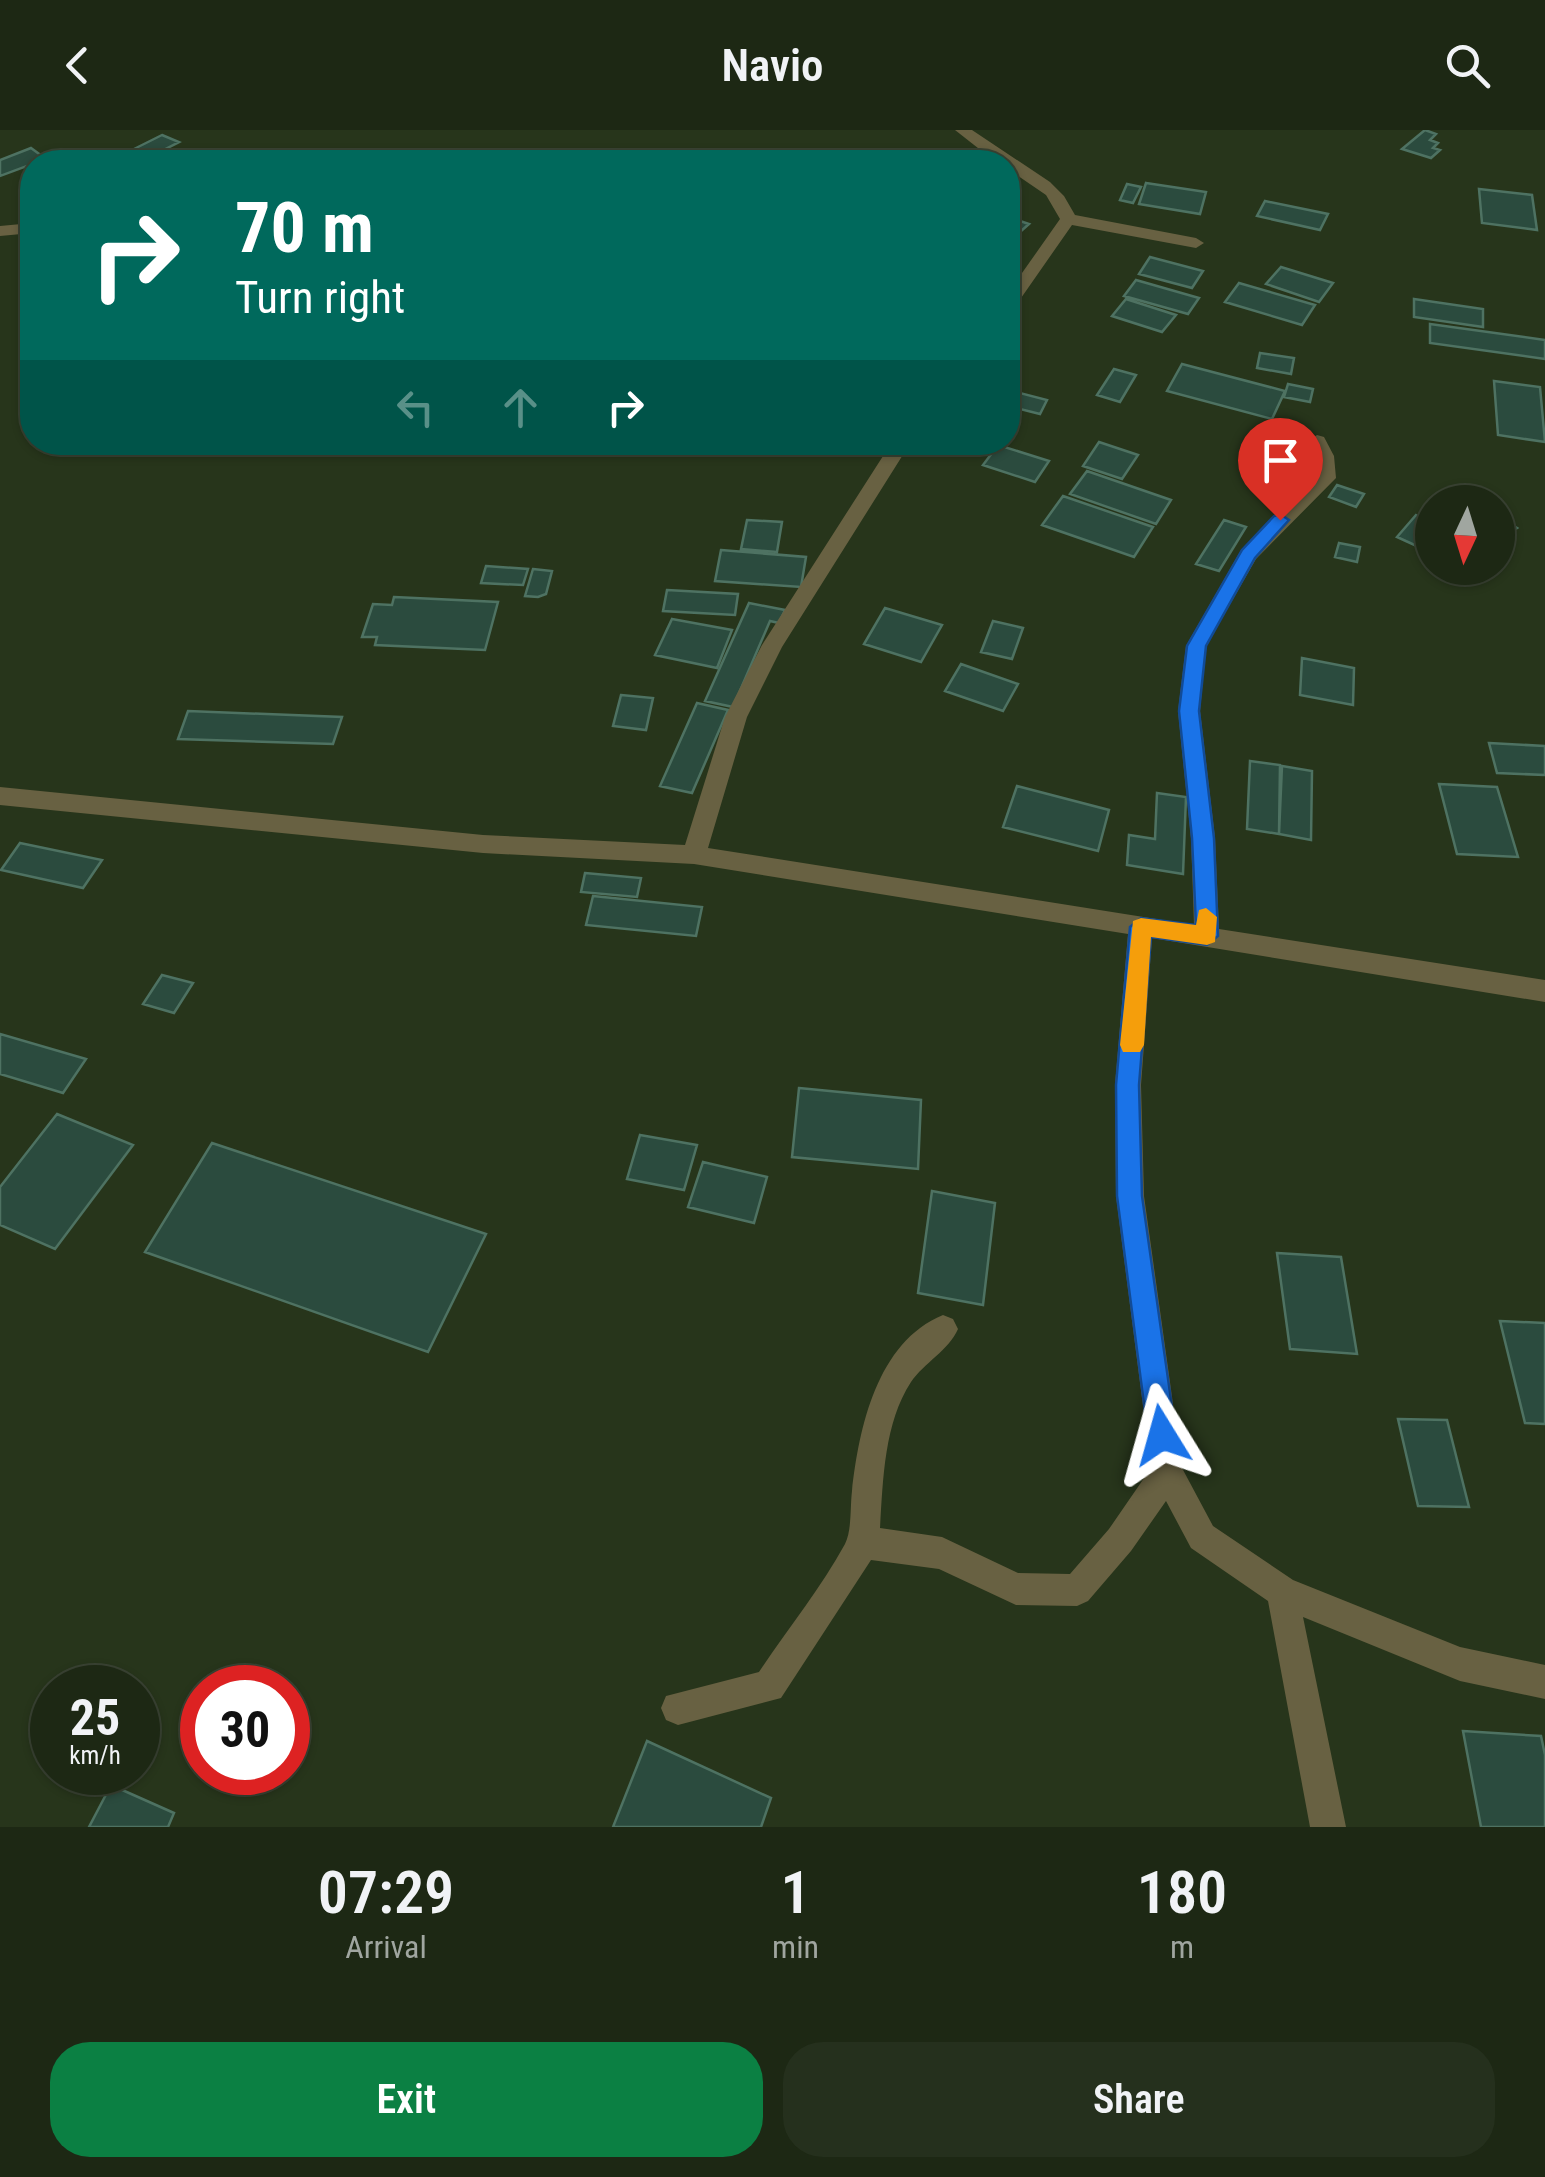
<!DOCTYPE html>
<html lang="en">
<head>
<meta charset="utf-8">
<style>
	:root { --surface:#1d2814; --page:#25301d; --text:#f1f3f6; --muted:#a0a6a0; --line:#3b4434; --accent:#0b8043 }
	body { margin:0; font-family:"Roboto Condensed",sans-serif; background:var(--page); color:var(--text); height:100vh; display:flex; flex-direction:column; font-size:38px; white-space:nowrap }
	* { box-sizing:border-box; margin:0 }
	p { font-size:32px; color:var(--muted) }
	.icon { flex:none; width:55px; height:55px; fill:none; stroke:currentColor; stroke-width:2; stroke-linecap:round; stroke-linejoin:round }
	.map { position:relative; height:1697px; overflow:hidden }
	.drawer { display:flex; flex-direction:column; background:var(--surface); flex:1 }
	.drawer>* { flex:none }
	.top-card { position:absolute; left:20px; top:20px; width:1000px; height:305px; border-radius:40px; box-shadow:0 2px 8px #0004,0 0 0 2px var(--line); background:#00695c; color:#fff; overflow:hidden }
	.needle { width:65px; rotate:184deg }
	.fabs { position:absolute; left:1415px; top:355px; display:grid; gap:20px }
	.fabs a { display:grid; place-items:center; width:100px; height:100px; border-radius:50%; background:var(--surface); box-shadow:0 2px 8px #0004,0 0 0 2px var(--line); font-size:50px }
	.speed { position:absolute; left:30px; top:1535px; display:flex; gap:20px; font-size:50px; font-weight:700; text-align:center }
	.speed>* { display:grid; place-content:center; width:130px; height:130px; border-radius:50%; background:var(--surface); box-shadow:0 2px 8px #0004,0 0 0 2px var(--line); line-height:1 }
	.speed small { font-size:25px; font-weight:400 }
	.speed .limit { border:15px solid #d22; background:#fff; color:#111 }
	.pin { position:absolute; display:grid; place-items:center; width:85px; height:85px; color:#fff; margin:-102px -42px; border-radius:50% 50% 50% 0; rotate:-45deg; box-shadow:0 0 10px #0007 }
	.pin .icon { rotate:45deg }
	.me { position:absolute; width:110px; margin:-55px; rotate:352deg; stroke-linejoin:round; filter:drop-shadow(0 0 8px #0008) }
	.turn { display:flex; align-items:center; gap:35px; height:210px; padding:0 50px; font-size:45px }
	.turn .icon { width:130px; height:130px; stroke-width:2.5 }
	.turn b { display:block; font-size:70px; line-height:85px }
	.lanes { display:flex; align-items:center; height:95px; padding:0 50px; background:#0003; justify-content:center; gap:50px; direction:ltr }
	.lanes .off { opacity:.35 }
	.eta { display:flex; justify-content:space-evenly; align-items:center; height:170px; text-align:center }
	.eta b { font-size:60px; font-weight:600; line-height:70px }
	.button { display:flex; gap:20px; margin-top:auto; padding:20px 50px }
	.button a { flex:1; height:115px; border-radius:40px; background:var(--accent); color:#fff; font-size:40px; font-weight:600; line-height:115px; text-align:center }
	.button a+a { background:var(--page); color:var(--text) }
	header { display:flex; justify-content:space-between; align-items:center; height:130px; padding:0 50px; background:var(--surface); font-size:45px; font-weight:600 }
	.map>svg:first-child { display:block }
	.building { fill:#2b4b3e; stroke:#4e7262; stroke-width:2.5 }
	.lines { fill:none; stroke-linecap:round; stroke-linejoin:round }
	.minor { fill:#686142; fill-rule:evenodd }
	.route { fill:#1a73e8; stroke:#114b97; stroke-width:2.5 }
	.slow { fill:#f59e0b }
</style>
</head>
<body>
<header><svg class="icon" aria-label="back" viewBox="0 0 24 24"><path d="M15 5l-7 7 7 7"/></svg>Navio<svg class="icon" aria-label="search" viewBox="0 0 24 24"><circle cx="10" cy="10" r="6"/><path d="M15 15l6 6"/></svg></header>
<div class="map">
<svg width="1545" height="1697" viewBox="0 0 1545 1697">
	<rect width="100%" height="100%" fill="#27351b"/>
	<path class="building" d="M1425,0L1436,4L1430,10L1438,13L1433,18L1440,20L1431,28L1402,19Z
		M162,5L179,12L140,32H108Z
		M31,18L46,29L0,46V30Z
		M1146,53L1206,62L1200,84L1139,74Z
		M1127,54L1141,57L1133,73L1120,70Z
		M1479,59L1532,65L1537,100L1482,93Z
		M1265,71L1328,84L1320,100L1257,86Z
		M1008,87L1029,94L1012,109L1008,108Z
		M1150,127L1203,141L1192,158L1139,144Z
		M1281,137L1333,153L1319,172L1266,154Z
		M1136,150L1199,168L1188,184L1124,166Z
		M1239,153L1315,175L1302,195L1225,172Z
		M1126,169L1176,185L1162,202L1112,186Z
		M1414,169L1483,179V197L1414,187Z
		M1430,194L1545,210V229L1430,213Z
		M1260,223L1294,228L1291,244L1257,238Z
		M1182,234L1285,261L1272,289L1167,261Z
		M1114,239L1136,245L1120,272L1097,265Z
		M1494,251L1540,257L1545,312L1498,305Z
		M1288,254L1313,259L1310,272L1284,267Z
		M1008,260L1047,270L1040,284L1008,276Z
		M761,312H810L803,323Z
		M1099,312L1138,325L1122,349L1083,336Z
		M998,315L1049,331L1035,352L983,335Z
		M1087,341L1171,370L1156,394L1070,364Z
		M1337,355L1364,364L1356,377L1329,367Z
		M1063,366L1153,397L1134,427L1042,395Z
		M1416,385L1432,393V423L1397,407Z
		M1498,386L1517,398L1498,410Z
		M747,390L782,392L777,422L741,419Z
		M1224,390L1246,397L1219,441L1196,434Z
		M1339,413L1360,417L1357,432L1335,427Z
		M721,420L806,427L801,457L715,451Z
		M486,436L528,439L523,455L481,453Z
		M533,439L552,441L546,464L538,467L525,466Z
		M667,460L738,464L735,485L663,481Z
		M394,467L498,472L485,520L375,515L377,507H362L373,474L392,475Z
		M749,473L785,480L779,493L770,491L733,577L705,571Z
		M885,478L942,495L921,532L864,514Z
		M672,489L732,500L717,538L655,525Z
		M993,491L1023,498L1012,529L981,522Z
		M1302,528L1354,538L1353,575L1300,565Z
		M961,534L1018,554L1003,581L945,561Z
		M621,565L653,568L646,600L613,596Z
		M697,573L728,580L692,663L660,656Z
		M188,581L342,587L333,614L178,609Z
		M1489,613L1545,616V645L1497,643Z
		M1250,631L1280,635L1279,704L1247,699Z
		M1282,636L1312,641L1311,710L1279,704Z
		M1439,654L1497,657L1518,727L1457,724Z
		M1017,656L1109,680L1098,721L1003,697Z
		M1157,663L1186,667L1183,744L1127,735L1129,705L1155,709Z
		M20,713L102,730L83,758L1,740Z
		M585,743L641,748L637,767L581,762Z
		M593,766L702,777L696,806L586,795Z
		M162,845L193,853L174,883L143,874Z
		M0,904L86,929L63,963L0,944Z
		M799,958L921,970L918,1039L792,1027Z
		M57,984L133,1015L55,1119L0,1095V1057Z
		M640,1005L697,1015L684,1060L627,1049Z
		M212,1013L486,1104L428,1222L145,1122Z
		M703,1032L767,1047L754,1093L688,1077Z
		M932,1061L995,1073L983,1175L918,1163Z
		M1277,1123L1341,1127L1357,1224L1290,1219Z
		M1500,1191L1545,1193V1294L1525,1293Z
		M1398,1289L1447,1290L1469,1377L1418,1376Z
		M1463,1601L1541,1606L1545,1625V1697H1481Z
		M647,1611L771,1668L761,1697H613Z
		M111,1655L174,1683L168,1697H89Z"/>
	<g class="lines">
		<path class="minor" d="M955,0H972L1050,52L1064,66L1075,85L1196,108L1204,113L1196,118L1072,95L1014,178L1008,179V163L1060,89L1046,65L1008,39V32H937L944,27L983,22Z
			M32,93V103L0,106V96Z
			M1317,305L1324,307L1334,326L1336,348L1256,429L1206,516L1200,581L1215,708L1219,799L1545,850V872L1152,808L1141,955L1144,1066L1182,1338L1213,1396L1293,1450L1460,1517L1545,1535V1569L1460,1551L1303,1487L1346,1697H1310L1268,1471L1191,1418L1166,1371L1131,1421L1088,1471L1077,1476L1016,1475L939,1439L871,1430L781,1568L678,1595L666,1590L661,1578L666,1566L759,1542C787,1500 821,1458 845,1414C852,1400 850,1377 852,1361C859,1298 877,1212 943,1185L953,1189L958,1199C949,1220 924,1233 911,1252C884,1293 883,1351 880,1398L942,1407L1018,1443L1070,1444L1109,1399L1151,1338L1116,1066L1115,955L1128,804L694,734L483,723L0,675V657L483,705L685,715L725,587L762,515L892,312H911L782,517L747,587L708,718L1194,795L1191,708L1178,581L1186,516L1241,420L1317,347L1316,326L1308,311Z"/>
	</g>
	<path class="route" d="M1280,384L1289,390L1255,428L1206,516L1199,581L1214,708L1218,806L1207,815L1151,807L1139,955L1142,1066L1176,1305L1172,1315L1162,1319L1152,1315L1148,1305L1117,1066L1116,955L1130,797L1141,788L1196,795L1192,708L1179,581L1187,516L1242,420L1274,386Z"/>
	<path class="slow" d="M1206,778L1217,787L1215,812L1207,815L1151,807L1144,915L1140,922H1123L1120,915L1133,791L1141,788L1196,795L1199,780Z"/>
</svg>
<div class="fabs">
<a><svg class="needle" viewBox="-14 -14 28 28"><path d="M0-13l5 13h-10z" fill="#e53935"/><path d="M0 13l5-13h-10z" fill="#a0a6a0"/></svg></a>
</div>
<div class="speed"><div>25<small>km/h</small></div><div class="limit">30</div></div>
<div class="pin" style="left:1280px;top:390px;background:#d93025"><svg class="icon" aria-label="arrive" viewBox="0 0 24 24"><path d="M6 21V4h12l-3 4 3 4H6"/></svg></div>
<svg class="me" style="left:1162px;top:1305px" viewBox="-20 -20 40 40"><path d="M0-17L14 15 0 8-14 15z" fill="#1a73e8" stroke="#fff" stroke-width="4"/></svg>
<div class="top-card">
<div class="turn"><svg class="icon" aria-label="right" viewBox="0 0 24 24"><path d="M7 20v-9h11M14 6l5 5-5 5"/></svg><div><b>70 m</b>Turn right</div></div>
<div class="lanes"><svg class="icon off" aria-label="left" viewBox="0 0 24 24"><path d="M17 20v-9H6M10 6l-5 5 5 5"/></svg><svg class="icon off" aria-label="ahead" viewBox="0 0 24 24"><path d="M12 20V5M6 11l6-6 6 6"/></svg><svg class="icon" aria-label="right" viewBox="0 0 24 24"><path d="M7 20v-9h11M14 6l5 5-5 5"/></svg></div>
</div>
</div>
<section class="drawer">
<div class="eta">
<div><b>07:29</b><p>Arrival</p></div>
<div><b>1</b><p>min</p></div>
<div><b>180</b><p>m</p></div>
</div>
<div class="button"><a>Exit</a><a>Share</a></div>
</section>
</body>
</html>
